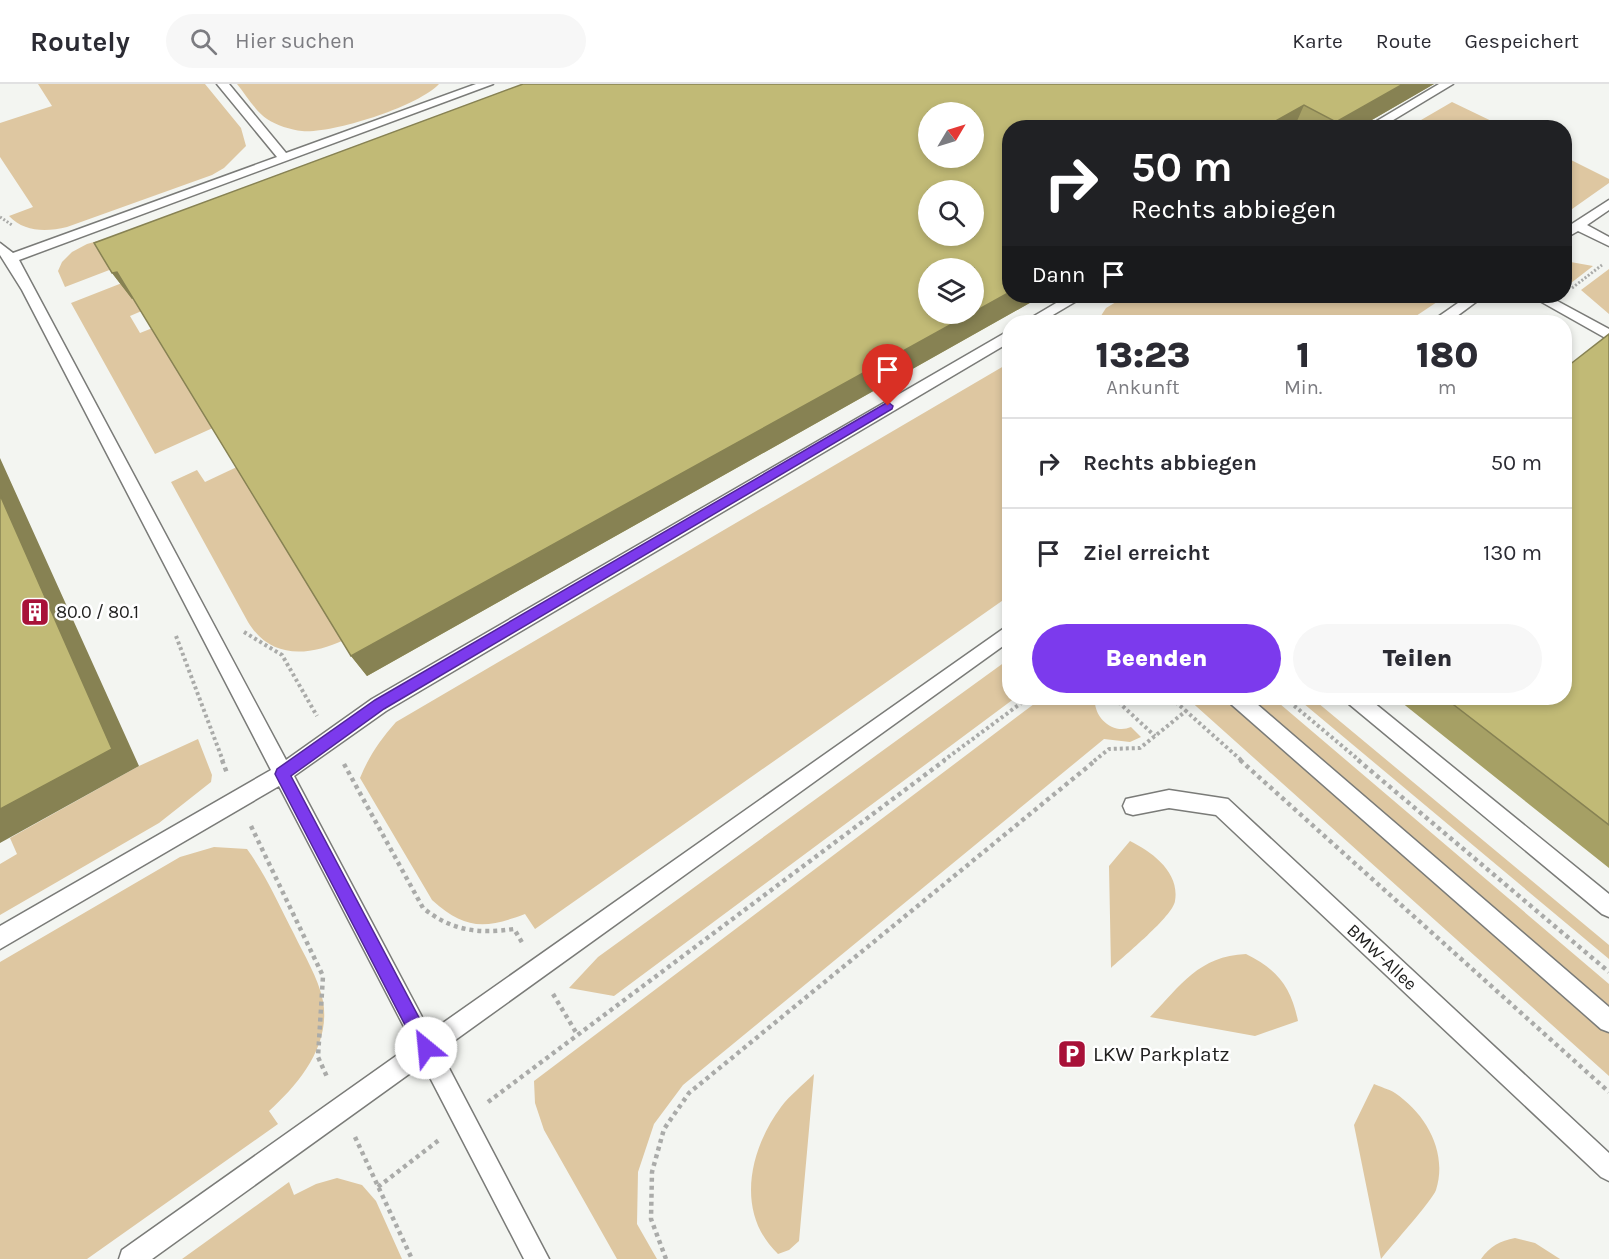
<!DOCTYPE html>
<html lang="de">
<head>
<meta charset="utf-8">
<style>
	:root { --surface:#fff; --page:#f7f7f7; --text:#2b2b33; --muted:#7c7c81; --line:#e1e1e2; --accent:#7c3aed }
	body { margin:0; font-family:Karla,sans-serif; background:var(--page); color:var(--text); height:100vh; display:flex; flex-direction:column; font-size:22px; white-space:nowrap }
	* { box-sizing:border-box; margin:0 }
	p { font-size:20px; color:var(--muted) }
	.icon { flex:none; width:33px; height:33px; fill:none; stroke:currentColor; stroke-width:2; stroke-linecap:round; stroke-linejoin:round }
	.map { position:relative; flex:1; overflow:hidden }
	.side { position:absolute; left:1002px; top:231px; width:570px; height:390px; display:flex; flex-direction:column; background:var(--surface); border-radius:24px; box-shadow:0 3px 9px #0003 }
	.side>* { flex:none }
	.banner { position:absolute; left:1002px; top:36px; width:570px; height:183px; border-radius:24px; box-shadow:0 3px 9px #0003; background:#202124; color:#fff; overflow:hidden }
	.needle { width:39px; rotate:52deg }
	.controls { position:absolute; left:918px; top:18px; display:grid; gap:12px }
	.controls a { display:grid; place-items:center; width:66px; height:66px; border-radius:50%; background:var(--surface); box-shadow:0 3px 9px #0003; font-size:30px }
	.pin { position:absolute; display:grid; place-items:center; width:51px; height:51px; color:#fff; margin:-62px -26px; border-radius:50% 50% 50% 0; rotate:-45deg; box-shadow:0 0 6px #0007 }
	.pin .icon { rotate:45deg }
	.me { position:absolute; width:66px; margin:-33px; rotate:332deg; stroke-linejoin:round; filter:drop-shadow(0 0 4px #0008) }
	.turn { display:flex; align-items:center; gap:21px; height:126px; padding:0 30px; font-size:27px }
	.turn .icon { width:78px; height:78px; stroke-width:2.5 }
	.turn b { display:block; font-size:42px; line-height:51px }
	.then { display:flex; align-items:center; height:57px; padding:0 30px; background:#0003; gap:12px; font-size:22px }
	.eta { display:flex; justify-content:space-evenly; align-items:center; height:102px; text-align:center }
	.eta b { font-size:36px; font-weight:800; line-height:42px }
	.button { display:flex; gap:12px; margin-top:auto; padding:12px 30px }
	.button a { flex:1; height:69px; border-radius:36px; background:var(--accent); color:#fff; font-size:24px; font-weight:800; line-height:69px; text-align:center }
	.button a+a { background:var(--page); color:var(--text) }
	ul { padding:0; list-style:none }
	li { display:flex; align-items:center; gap:18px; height:90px; padding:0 30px; border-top:2px solid var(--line) }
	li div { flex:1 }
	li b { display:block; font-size:22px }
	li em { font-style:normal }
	header { display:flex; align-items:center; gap:36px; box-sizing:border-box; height:84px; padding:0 30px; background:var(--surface); border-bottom:2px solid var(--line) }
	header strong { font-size:28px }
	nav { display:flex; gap:33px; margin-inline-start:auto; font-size:21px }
	.search { width:420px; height:54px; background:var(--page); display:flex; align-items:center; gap:15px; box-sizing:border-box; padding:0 21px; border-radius:33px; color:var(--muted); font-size:22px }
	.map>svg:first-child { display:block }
	.green { fill:#dec7a1 }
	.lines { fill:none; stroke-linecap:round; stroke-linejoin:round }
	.lane-casing { stroke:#7a7b78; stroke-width:3 }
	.path-far2 { stroke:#aaaba9; stroke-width:3; stroke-dasharray:2 2; stroke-linecap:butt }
	.path-far1 { stroke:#aaaba9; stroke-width:4; stroke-dasharray:3 3; stroke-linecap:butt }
	.path { stroke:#aaaba9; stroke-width:4.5; stroke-dasharray:4 4; stroke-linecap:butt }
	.lane { fill:#fff; fill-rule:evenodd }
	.wall { fill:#a6a065; fill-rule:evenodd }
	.shaded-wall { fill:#878253 }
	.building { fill:#c1ba76; stroke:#878253; stroke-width:1.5; fill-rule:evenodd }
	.route { fill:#7c3aed; stroke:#51269a; stroke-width:1.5 }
	.labels { text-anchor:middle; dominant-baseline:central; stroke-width:5; stroke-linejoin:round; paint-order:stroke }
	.poi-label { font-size:18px; fill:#212120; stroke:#fff; text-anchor:start }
	.street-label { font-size:18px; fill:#212120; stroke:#fff }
	.near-poi-label { font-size:21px; fill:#212120; stroke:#fff; text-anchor:start }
</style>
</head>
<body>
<header>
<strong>Routely</strong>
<div class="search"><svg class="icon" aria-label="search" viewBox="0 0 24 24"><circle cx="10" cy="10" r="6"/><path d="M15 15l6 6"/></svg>Hier suchen</div>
<nav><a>Karte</a><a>Route</a><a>Gespeichert</a></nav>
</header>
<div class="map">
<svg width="1609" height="1175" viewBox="0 0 1609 1175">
	<rect width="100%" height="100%" fill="#f3f5f1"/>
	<path class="green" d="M38,0H205L241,44L246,62L224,84L212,91L67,143C46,148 24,148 9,132L33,123L0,73V39L52,22Z
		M237,0H439C419,22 332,50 302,47C291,46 276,41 267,35C256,28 246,11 237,0Z
		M1452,18L1504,43H1409Z
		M1565,73L1609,95V99L1565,130Z
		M253,131L65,203L58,187L62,178L72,168L87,160L179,134Z
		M1565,177L1593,182L1571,199L1565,193Z
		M1609,185V230L1581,206Z
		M122,199L136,213L144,226L130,232L140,249L155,243L215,343L155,370L71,219Z
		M1126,212H1446L1407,238H1097L1106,224Z
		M1009,279V512L535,845L525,830C485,845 465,846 432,816L360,694C369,672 380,656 396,638Z
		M239,382L344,556C309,572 271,576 248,538L171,398L197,386L205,398Z
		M1009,575L1010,614H1015L614,912L569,904L598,873Z
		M1042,614H1095C1093,633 1113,651 1131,643L1141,653L1130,658L1104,655L683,1001L654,1040L638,1088L637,1140L657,1175H617L544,1046L535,1019L534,997Z
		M1187,614H1273L1609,900V992Z
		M1297,614H1312L1609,861V875Z
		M198,655L212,691L211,698L159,739L0,831V780L17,770L10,754L139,682Z
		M1130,757C1152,768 1180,788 1175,817C1173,832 1124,872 1111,884L1109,782Z
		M214,763L247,765C266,791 279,821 294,850C304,871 318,893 323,917C331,961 299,1000 269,1027L278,1040L87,1175H0V878L180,773Z
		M1246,870C1278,886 1291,903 1298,937L1255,952L1150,933C1181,901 1199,872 1246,870Z
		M814,990L799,1157L789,1166L778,1170C735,1129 749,1066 781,1023C790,1011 803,1001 814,990Z
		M1374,1000C1380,1003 1389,1005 1395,1009C1426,1030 1448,1068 1436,1106C1432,1117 1391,1162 1381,1175L1354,1041Z
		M337,1094L362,1101L376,1117L402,1175H182L289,1098L294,1111L316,1100Z
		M1515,1154L1535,1159L1560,1175H1481C1490,1162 1500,1157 1515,1154Z"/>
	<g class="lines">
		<g class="lane-casing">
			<path id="lane" d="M217,0H229L286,69L476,0H493L19,176L286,676L372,615L1010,246V258L386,627L294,692L430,948L1010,540V557L440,967L549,1175H524L423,980L152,1175H119L122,1166L413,960L279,702L0,865V842L271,686L22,206L0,171V159L13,169L277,73Z
				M1439,0H1453L1380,44H1365Z
				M1609,116V126L1587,141L1609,153V162L1578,147L1564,155V145Z
				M1068,212H1085L1041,238H1024Z
				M1468,212H1484L1449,238H1433L1435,235Z
				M1531,212H1548L1609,245V256Z
				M1228,614H1250L1609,923V948L1601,945L1231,620Z
				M1346,614H1368L1609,810V833L1602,830L1349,620Z
				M1169,706L1228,715L1609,1069V1097L1601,1093L1216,731L1169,724L1133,731L1126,729L1123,722L1126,715Z"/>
		</g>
		<path class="path-far2" d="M0,133L12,141
			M1572,204L1602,181"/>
		<path class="path-far1" d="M244,548L282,571L317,632
			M176,552L223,677
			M1114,614L1155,652
			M1171,614L1186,627
			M1285,614L1360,677
			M943,677L1028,614
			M1094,677L1109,665L1140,664L1186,627L1242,677"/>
		<path class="path" d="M222,676L227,689
			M1240,676L1609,1008
			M1358,676L1609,888
			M344,680L423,824C452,847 478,850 514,845L523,860
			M251,742L323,892L318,973L328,995
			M553,910L577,950
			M488,1018L945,676
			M355,1053L412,1175
			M378,1103L439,1056
			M666,1175L651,1135L652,1088L664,1045L689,1009L1096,676"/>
		<use href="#lane" class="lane"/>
	</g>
	<path class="wall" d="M523,0H1434L1358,44H1010V212H1042L367,592L351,572L133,214L132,215L112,189L94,159ZM928,28H974V74H928ZM928,106H974V152H928ZM928,184H974V230H928Z
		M1609,250V784L1396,614H1564Z"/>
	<path class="shaded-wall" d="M1403,0H1434L1358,44H1333L1336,38Z
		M1304,21L1294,44H1263Z
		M117,188L136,213L132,215L112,189Z
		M1010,208V212H1042L367,592L351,572L970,230H974V228Z
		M0,374L139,682L0,759Z"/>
	<path class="building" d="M523,0H1403L1336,38L1304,21L1263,44H1010V208L974,228V184H928V230H970L351,572L117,188L112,189L94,159ZM928,28H974V74H928ZM928,106H974V152H928Z
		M1609,250V741L1445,614H1564V285Z
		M0,411L112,665L0,725Z"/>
	<path class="route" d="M888,318L893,322L892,325L384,625L291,692L432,958L434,964L432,970L426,973L420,970L277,694L275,690L277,685L375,616Z"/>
	<defs>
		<g id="building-square" transform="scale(1.5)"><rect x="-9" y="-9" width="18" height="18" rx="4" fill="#a81138" stroke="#fff"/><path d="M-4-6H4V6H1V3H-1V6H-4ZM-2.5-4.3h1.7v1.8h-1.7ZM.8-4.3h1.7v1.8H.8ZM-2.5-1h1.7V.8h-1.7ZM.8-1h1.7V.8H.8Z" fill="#fff"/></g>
		<g id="parking-square" transform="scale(1.5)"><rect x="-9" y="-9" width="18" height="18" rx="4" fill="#a81138" stroke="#fff"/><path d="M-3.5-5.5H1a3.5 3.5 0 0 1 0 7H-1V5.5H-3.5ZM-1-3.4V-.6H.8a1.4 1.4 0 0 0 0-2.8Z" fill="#fff"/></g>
	</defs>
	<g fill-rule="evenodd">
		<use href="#building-square" x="35" y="528"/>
		<use href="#parking-square" x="1072" y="970"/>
	</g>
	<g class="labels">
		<g class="poi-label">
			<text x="56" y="528">80.0 / 80.1</text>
		</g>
		<g class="street-label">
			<text transform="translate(1382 873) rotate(43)">BMW-Allee</text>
		</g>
		<g class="near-poi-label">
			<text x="1093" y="970">LKW Parkplatz</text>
		</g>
	</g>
</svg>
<div class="controls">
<a><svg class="needle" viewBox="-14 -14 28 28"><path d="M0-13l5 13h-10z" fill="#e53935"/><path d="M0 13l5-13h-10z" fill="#7c7c81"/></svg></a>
<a><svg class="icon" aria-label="search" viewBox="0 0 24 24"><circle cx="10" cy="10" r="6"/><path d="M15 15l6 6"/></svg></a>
<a><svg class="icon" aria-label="layers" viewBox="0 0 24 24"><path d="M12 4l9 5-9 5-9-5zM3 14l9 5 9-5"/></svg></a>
</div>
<div class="pin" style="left:888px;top:322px;background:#d93025"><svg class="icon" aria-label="arrive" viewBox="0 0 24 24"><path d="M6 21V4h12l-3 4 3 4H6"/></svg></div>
<svg class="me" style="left:426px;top:964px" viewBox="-20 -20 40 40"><circle r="19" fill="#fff"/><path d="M0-13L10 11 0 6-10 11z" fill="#7c3aed"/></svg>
<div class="banner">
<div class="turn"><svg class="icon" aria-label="right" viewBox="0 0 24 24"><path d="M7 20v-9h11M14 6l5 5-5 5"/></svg><div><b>50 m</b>Rechts abbiegen</div></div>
<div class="then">Dann<svg class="icon" aria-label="arrive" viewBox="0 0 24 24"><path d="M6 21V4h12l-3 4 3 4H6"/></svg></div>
</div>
<section class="side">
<div class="eta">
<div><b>13:23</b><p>Ankunft</p></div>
<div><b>1</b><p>Min.</p></div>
<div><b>180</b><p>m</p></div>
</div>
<ul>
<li><svg class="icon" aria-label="right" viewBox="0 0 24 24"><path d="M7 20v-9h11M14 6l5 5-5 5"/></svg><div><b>Rechts abbiegen</b></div><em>50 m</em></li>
<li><svg class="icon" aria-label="arrive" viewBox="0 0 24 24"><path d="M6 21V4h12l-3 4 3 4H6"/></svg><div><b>Ziel erreicht</b></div><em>130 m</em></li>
</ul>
<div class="button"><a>Beenden</a><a>Teilen</a></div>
</section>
</div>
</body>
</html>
